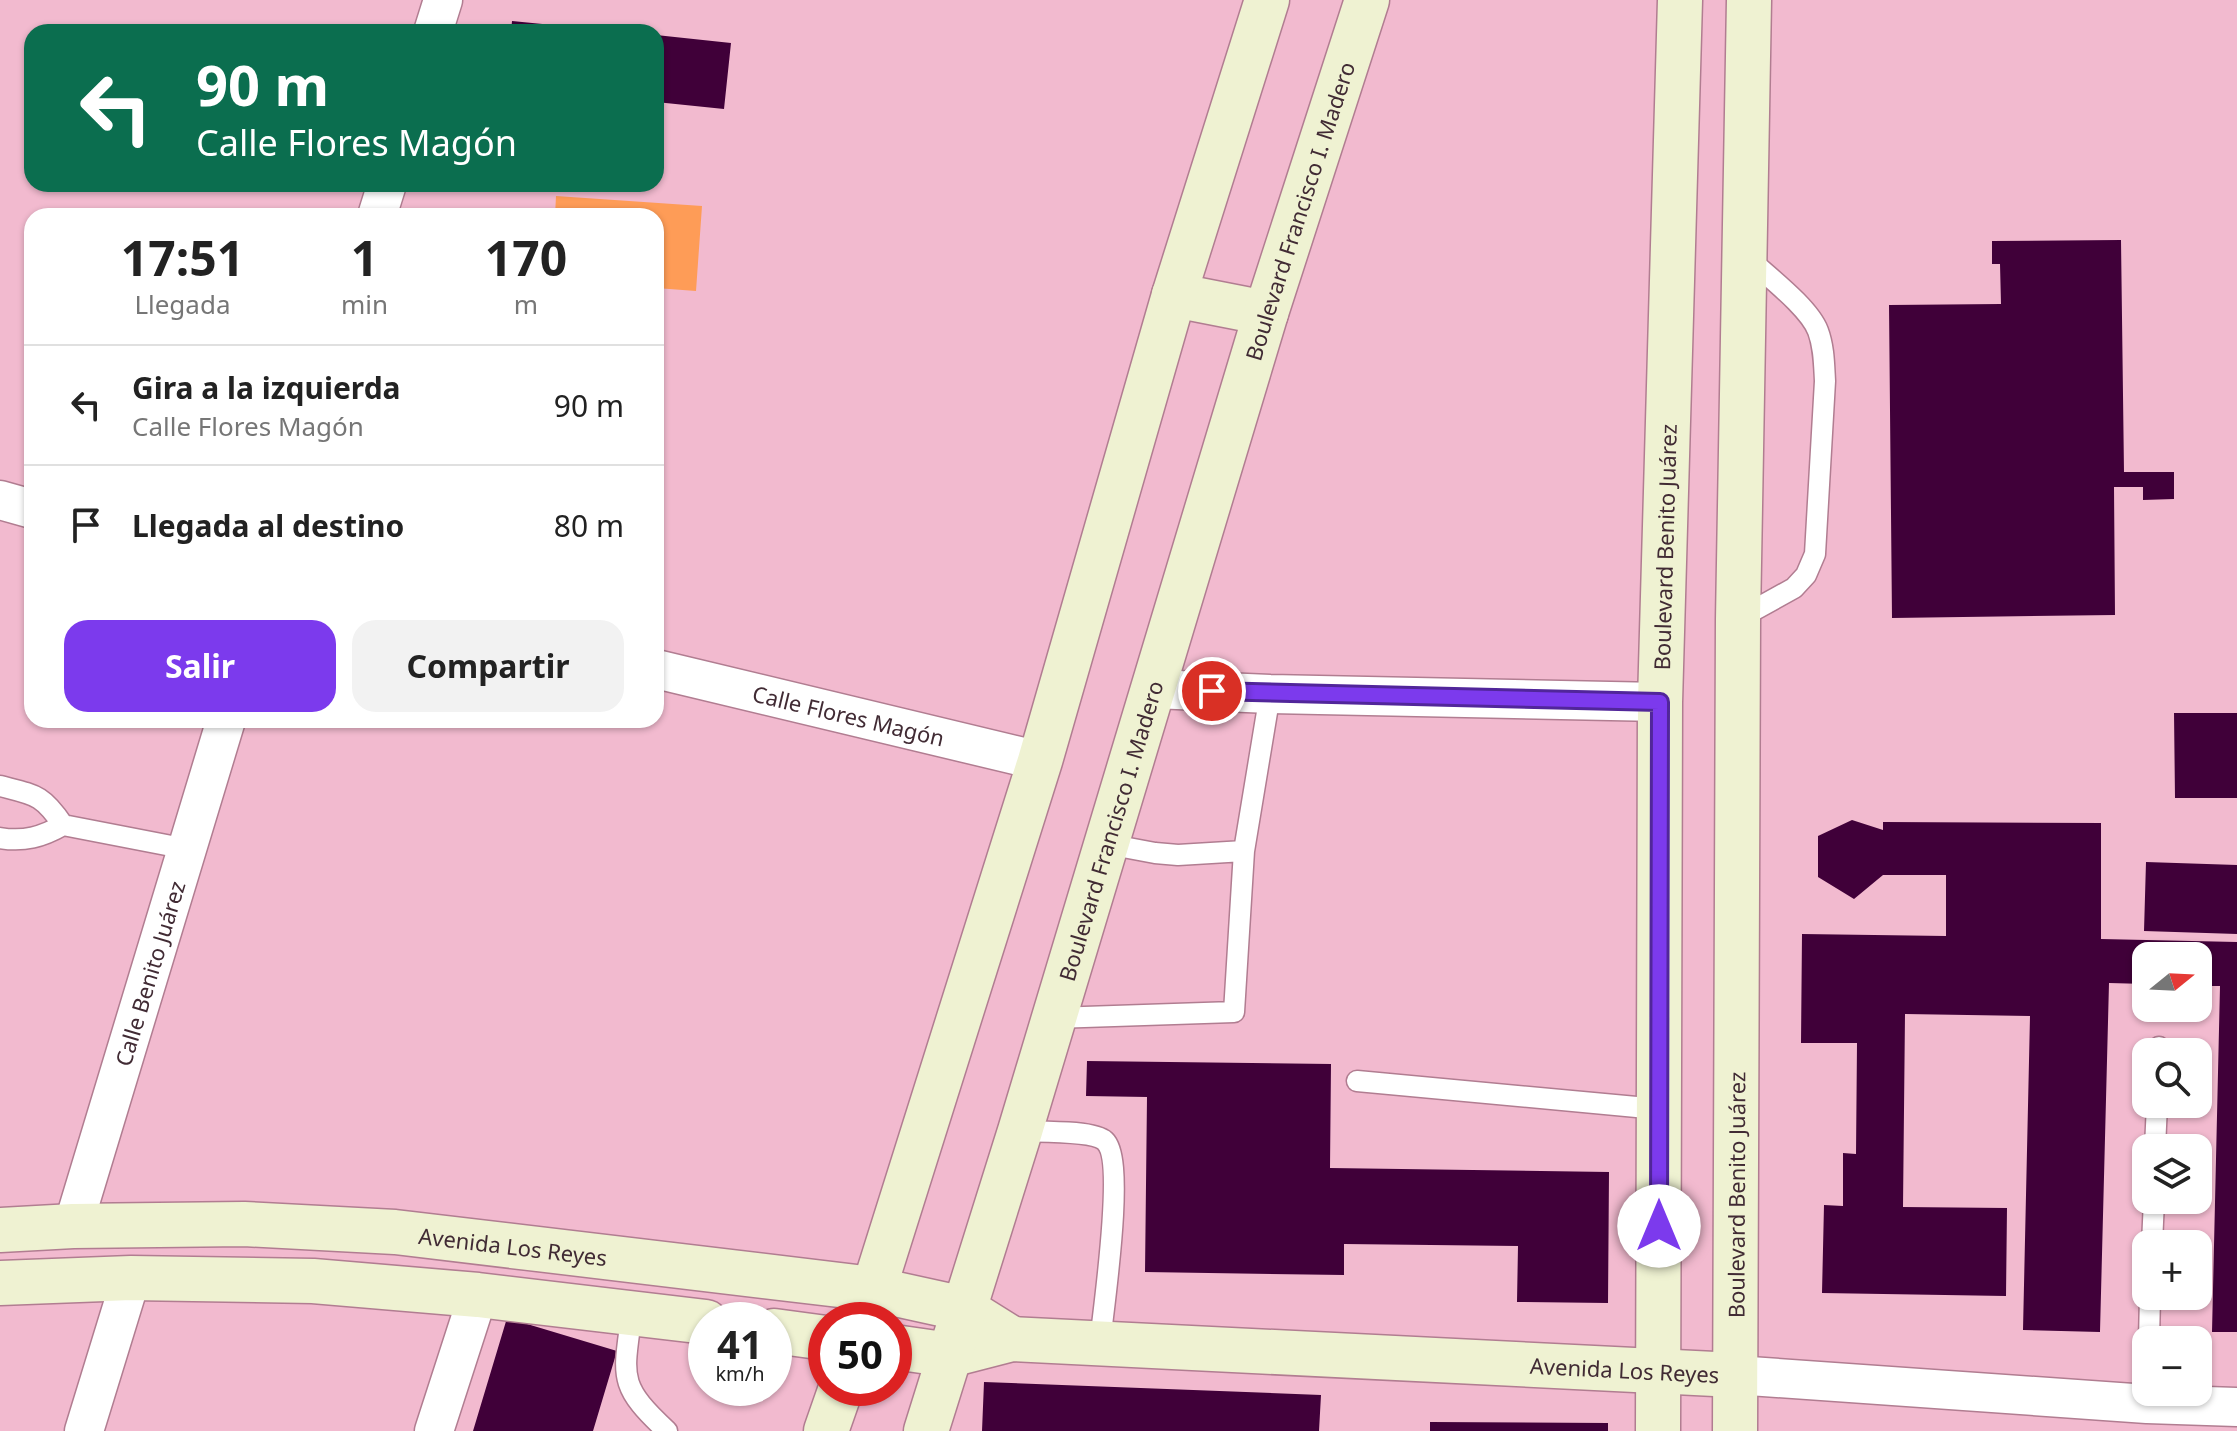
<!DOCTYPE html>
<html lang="es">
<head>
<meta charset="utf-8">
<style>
	:root { --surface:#fff; --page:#f2f2f2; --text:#222; --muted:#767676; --line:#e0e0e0; --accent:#7c3aed }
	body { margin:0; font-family:"Noto Sans",sans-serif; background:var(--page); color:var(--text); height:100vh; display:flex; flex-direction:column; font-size:30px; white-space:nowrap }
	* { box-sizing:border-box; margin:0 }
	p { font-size:26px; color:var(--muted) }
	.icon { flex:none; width:44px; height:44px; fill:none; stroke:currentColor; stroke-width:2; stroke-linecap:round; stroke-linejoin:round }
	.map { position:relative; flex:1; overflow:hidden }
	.side { position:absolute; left:24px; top:208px; width:640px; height:520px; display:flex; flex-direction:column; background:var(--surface); border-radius:24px; box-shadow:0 2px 6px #0004 }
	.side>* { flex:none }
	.banner { position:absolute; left:24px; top:24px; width:640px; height:168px; border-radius:24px; box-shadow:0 2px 6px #0004; background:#0b6e4f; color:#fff; overflow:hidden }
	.needle { width:52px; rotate:72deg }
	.controls { position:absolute; left:2132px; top:942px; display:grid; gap:16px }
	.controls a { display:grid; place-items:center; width:80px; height:80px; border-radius:16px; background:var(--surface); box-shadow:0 2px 6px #0004; font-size:40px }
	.speed { position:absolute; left:688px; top:1302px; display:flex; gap:16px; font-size:40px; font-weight:700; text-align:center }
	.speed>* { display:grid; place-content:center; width:104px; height:104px; border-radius:50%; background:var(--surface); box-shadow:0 2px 6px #0004; line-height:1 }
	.speed small { font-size:20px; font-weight:400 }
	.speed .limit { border:12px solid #d22; background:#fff; color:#111 }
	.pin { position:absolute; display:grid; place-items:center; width:68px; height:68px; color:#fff; margin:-34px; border:4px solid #fff; border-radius:50%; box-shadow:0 2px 8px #0007 }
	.me { position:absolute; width:88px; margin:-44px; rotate:0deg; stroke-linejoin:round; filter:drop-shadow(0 0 6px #0008) }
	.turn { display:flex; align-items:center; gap:28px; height:168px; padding:0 40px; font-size:36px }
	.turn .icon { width:104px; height:104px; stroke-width:2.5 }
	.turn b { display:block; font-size:56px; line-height:68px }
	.eta { display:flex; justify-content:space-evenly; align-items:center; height:136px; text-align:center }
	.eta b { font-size:48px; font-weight:700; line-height:56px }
	.primary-button { display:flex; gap:16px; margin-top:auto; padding:16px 40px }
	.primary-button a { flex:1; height:92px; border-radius:24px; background:var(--accent); color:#fff; font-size:32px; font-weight:700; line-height:92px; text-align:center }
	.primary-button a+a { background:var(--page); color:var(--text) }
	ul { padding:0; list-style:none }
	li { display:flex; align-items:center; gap:24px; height:120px; padding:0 40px; border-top:2px solid var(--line) }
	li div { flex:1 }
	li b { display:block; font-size:30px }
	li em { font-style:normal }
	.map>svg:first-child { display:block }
	.green { fill:#fe9c57 }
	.building { fill:#400039 }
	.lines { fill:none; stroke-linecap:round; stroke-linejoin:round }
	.service-casing { stroke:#b17d91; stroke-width:23 }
	.minor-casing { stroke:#b17d91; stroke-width:41 }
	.secondary-casing { stroke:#b17d91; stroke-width:47 }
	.service { stroke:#fff; stroke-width:20 }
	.minor { stroke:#fff; stroke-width:38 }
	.secondary { stroke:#eff2d2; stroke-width:44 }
	.route-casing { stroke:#51269a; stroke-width:20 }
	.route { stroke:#7c3aed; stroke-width:14 }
	.labels { text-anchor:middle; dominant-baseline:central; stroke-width:8; stroke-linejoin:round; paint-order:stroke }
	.street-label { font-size:22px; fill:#412b34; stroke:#f8cbdc }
</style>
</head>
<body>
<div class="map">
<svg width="2237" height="1431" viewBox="0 0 2237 1431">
	<rect width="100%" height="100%" fill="#f2bacf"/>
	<path class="green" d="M556,196L702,206L696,291L656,288V216H555Z"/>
	<path class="building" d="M512,21L603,30V32H511Z
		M656,35L731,43L724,109L656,102Z
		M2121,240L2124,472H2174V499L2143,500V487H2114L2115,615L1892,618L1889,305L2001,304L2000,264H1992V241Z
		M2174,713H2237V798H2175Z
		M1852,820L1883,830V822L2101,823V939L2237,942V1332H2212L2220,986H2198V956H2146V984L2109,983L2100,1332L2023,1330L2030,1016L1905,1014L1903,1207L2007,1208L2006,1296L1822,1293L1824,1205L1843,1206V1153L1856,1154L1857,1043H1801L1802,934L1946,936V875H1883L1854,899L1818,877V836Z
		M2146,862L2237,865V934L2144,931Z
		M1087,1061L1331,1064L1330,1168L1609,1172L1608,1303L1517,1302L1518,1246L1344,1244V1275L1145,1272L1147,1097L1086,1096Z
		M507,1318L617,1351L593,1431H473Z
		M984,1382L1321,1395L1319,1431H982Z
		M1430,1422L1608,1423V1431H1430Z"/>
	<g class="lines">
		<g class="service-casing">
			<path id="service" d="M1738,619L1794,588L1806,575L1815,554L1825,381C1824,364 1824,347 1818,331C1809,307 1766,275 1747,257
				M0,786C35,795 42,794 63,825L187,849
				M0,838C24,842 42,837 63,825
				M1107,844L1155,853L1178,855L1244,851L1270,694
				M1054,1018L1234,1012L1244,851
				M2159,1052V1047
				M1357,1081L1658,1109
				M1020,1131C1038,1132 1093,1130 1105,1141C1126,1161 1103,1310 1100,1343
				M2155,1148L2157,1104
				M2152,1244L2154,1200
				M632,1311C624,1376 616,1384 667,1431
				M2149,1340L2150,1296"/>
		</g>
		<g class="minor-casing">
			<g id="minor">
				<path d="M433,32L443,0"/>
				<path d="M377,216L387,184"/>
				<path d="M0,500L32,509"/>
				<path id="s1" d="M656,669L1040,761"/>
				<path d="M1154,689L1270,694L1660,702"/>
				<path id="s2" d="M73,1226L226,720"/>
				<path d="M1735,1375L2147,1404L2237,1407"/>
				<path d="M84,1431L131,1278"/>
				<path d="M434,1431L478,1295"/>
			</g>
		</g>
		<g class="secondary-casing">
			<g id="secondary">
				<path d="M1174,295L1266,313"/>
				<path id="s3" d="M0,1230L73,1226L244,1224L395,1232L873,1289L964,1309L1012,1339"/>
				<path d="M0,1283L131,1278L313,1281L478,1295L706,1322"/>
				<path d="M864,1320L1040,761L1174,295L1267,0"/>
				<path d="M774,1331L826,1338"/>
				<path id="s4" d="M894,1347L950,1355L1012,1339L1735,1375"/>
				<path d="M826,1431L841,1388"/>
				<path id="s5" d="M926,1431L1020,1131L1266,313L1367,0"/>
				<path id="s6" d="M1658,1431L1660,702L1680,0"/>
				<path id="s7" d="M1735,1431L1738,619L1749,0"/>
			</g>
		</g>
		<use href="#service" class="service"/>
		<use href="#minor" class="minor"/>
		<use href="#secondary" class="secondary"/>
	</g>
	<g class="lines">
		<g class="route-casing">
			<path id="route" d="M1212,691L1660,702L1659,1226"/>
		</g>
		<use href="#route" class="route"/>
	</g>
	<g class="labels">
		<g class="street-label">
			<text stroke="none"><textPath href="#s5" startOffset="1276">Boulevard Francisco I. Madero</textPath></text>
			<text stroke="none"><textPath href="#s6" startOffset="884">Boulevard Benito Juárez</textPath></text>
			<text stroke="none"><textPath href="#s1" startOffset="198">Calle Flores Magón</textPath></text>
			<text stroke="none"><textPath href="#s5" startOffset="628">Boulevard Francisco I. Madero</textPath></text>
			<text stroke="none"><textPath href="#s2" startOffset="264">Calle Benito Juárez</textPath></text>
			<text stroke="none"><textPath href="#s7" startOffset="236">Boulevard Benito Juárez</textPath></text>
			<text stroke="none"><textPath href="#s3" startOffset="514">Avenida Los Reyes</textPath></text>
			<text stroke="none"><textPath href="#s4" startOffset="734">Avenida Los Reyes</textPath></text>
		</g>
	</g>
</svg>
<div class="controls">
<a><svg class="needle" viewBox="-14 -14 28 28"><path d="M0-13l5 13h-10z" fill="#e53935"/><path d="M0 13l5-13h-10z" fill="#767676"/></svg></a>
<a><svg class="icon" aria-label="search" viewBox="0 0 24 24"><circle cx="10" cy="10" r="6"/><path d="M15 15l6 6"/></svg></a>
<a><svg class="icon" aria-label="layers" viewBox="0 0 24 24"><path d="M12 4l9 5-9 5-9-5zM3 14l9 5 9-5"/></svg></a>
<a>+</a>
<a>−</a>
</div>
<div class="speed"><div>41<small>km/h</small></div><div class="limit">50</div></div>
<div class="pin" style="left:1212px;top:691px;background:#d93025"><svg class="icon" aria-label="arrive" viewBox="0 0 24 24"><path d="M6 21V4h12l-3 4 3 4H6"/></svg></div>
<svg class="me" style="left:1659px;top:1226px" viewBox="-20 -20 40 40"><circle r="19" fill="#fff"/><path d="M0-13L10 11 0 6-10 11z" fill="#7c3aed"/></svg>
<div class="banner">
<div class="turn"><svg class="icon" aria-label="left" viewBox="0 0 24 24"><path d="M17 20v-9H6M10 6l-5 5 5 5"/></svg><div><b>90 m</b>Calle Flores Magón</div></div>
</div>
<section class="side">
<div class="eta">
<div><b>17:51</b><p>Llegada</p></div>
<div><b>1</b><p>min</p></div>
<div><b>170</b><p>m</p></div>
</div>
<ul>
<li><svg class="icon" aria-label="left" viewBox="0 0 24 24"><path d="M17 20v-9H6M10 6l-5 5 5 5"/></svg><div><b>Gira a la izquierda</b><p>Calle Flores Magón</p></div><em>90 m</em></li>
<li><svg class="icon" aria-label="arrive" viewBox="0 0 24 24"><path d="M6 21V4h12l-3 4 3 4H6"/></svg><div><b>Llegada al destino</b></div><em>80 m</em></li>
</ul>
<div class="primary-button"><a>Salir</a><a>Compartir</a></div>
</section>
</div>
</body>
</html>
